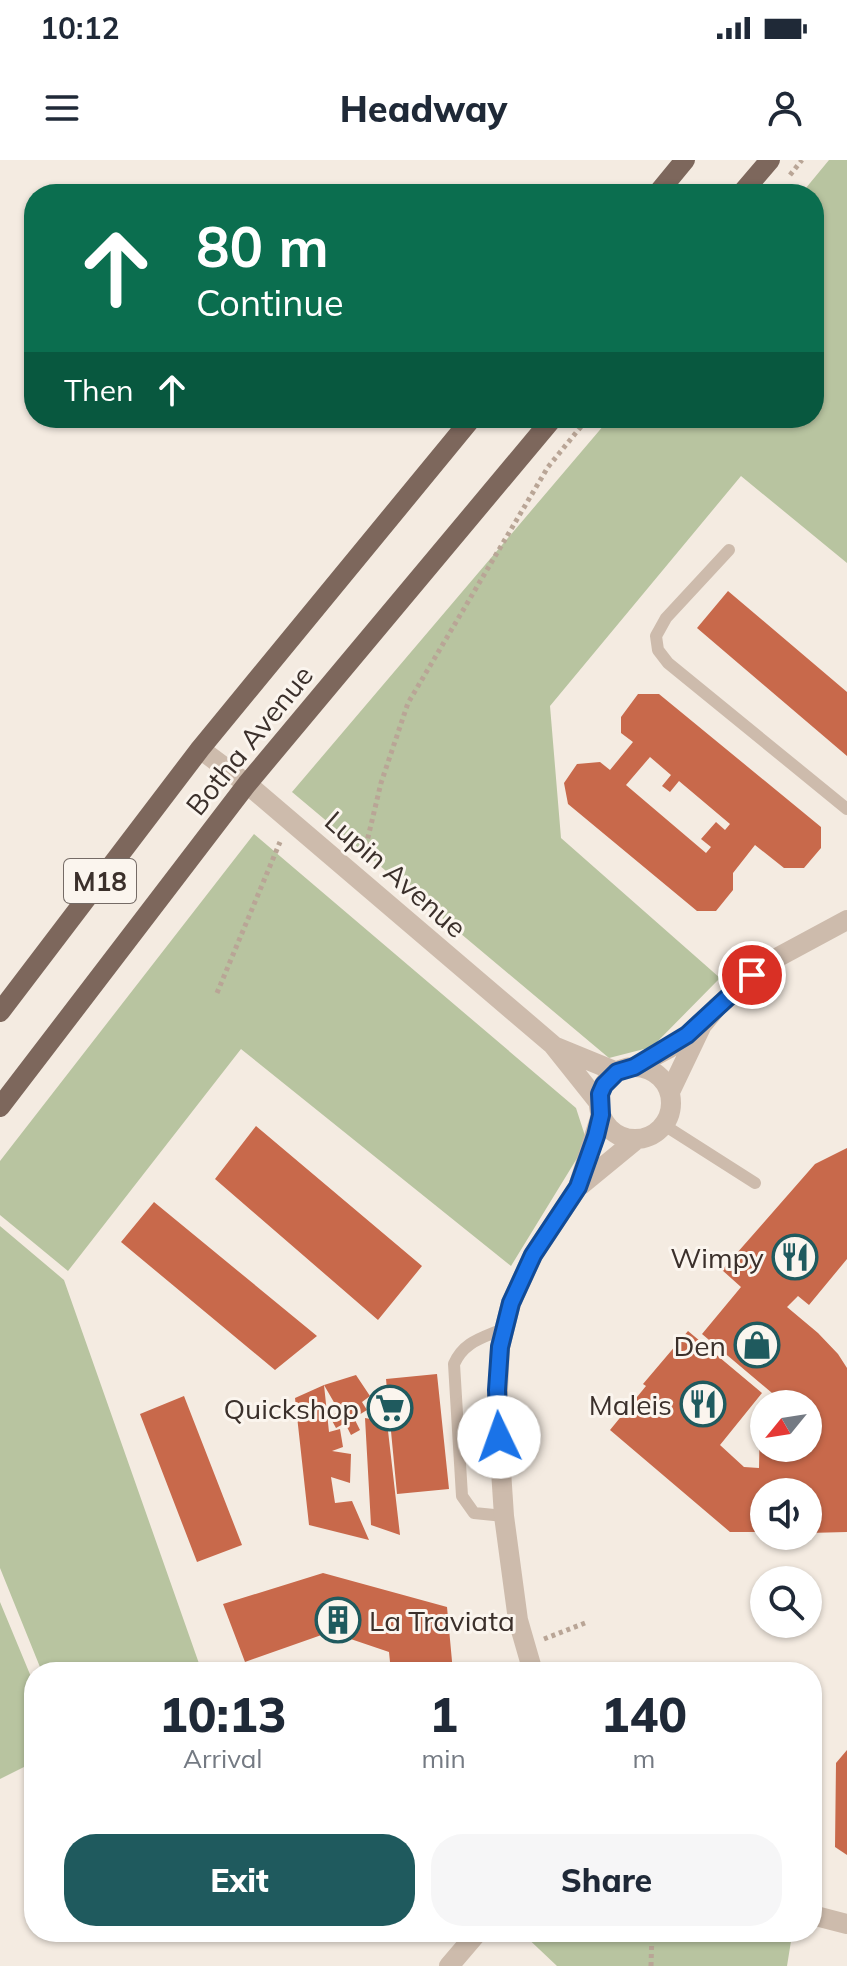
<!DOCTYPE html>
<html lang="en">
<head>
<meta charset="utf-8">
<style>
	:root { --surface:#fff; --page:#f6f6f7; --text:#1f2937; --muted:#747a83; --accent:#1f5a5e }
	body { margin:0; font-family:Mulish,sans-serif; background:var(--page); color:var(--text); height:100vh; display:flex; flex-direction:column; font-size:30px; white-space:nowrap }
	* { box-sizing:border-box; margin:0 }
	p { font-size:26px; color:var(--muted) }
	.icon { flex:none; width:44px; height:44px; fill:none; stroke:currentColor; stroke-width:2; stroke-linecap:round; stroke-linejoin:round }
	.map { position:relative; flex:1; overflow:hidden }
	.details { position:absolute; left:24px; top:1502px; width:798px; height:280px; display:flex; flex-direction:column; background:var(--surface); border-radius:32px; box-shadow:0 2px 6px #0004 }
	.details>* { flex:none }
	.guide { position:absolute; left:24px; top:24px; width:800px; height:244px; border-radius:32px; box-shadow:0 2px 6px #0004; background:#0b6e4f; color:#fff; overflow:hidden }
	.needle { width:52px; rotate:240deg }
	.controls { position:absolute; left:750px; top:1230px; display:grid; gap:16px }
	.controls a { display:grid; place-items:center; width:72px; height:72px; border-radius:50%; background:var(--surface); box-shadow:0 2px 6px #0004; font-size:40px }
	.pin { position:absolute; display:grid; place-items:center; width:68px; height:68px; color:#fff; margin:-34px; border:4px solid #fff; border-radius:50%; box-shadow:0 2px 8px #0007 }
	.me { position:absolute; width:88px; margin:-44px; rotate:357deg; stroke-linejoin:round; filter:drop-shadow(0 0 6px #0008) }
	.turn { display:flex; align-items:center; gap:28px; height:168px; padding:0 40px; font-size:36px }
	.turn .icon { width:104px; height:104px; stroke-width:2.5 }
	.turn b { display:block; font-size:56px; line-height:68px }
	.then { display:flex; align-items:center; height:76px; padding:0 40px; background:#0003; gap:16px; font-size:30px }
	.eta { display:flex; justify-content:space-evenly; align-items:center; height:136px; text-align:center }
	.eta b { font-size:48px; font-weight:800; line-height:56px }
	.primary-button { display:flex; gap:16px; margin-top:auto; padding:16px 40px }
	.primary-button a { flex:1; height:92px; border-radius:32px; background:var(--accent); color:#fff; font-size:32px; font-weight:800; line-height:92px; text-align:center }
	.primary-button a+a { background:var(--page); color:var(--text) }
	.status { display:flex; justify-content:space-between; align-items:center; height:56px; padding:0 40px; background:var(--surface); direction:ltr }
	.status svg { height:22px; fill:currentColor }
	header { display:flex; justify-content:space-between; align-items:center; height:104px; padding:0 40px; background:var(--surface); font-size:36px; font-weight:800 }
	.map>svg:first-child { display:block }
	.green { fill:#b8c4a0 }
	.building { fill:#c8694b; fill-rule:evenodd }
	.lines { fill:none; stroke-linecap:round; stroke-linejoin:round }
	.path { stroke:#b9a596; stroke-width:5; stroke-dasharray:4 4; stroke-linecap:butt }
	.service { stroke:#cdbbac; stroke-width:12 }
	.minor { stroke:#cdbbac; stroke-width:20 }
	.primary { stroke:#7d675c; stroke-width:20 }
	.route-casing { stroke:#114b97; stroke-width:20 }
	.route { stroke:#1a73e8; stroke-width:14 }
	.labels { text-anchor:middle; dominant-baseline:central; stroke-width:6; stroke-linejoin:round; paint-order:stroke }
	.shield { fill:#fbf5ee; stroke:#756b66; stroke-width:2 }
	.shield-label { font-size:26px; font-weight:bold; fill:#3b302b }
	.street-label { font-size:28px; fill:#3b302b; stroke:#fbf5ee }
	.poi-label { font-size:28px; fill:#3b302b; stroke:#fbf5ee; text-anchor:end }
</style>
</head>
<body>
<div class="status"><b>10:12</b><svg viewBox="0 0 49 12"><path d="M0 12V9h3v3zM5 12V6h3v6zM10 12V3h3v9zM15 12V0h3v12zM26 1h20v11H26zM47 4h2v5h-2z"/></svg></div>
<header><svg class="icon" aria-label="menu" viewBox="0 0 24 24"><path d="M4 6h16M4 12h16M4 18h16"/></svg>Headway<svg class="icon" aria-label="person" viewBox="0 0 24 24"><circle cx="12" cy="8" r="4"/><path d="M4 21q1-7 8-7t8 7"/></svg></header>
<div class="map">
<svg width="847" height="1806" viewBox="0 0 847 1806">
	<rect width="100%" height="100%" fill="#f4ebe1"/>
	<path class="green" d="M829,0H847V403L741,316L550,546L561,678L720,818L652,887L609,898L292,632L610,258H814V34H801Z
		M254,674L576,948L587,982L511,1106L241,889L68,1111L0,1055V1001Z
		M0,1066L64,1120L202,1512H42L0,1408Z
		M0,1442L34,1524V1602L0,1619Z
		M521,1772H787L792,1775L787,1806H557Z"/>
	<path class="building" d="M728,431L847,532V596L697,468Z
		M638,534H659L821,667V688L804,708H784L755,685L733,713V730L716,751H697L568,644L564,623L577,604L600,602L610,610L633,582L621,573V557ZM650,597L671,615L662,626L670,632L679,621L730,664L725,670L716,662L701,679L711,687L706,693L626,625Z
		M256,966L422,1106L378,1160L215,1019Z
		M847,988V1099L809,1145L798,1136L787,1147L818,1173L838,1194L847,1208V1372L808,1373V1332H764V1372H730L610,1270L646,1226L643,1224L688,1171L762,1233L720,1285L744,1307L759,1308L760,1257H764V1288H808V1244H785L702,1174L741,1127L722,1110L815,1004Z
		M154,1042L317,1176L275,1210L121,1082Z
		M437,1214L449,1329L397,1334L386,1219Z
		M356,1215L370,1236L362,1242L367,1250L354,1258L360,1270L351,1275L345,1263L336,1268L330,1257L339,1251L324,1225L329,1272L340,1269L343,1287L332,1291L351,1294L350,1323L331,1317L335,1343L352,1341L369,1380L309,1365L295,1238L324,1225Z
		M184,1236L242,1385L197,1402L140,1254Z
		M365,1258L387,1262L400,1375L371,1365Z
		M323,1413L447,1447L453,1512H391L389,1492L330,1472L245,1502L223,1444Z
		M847,1590V1695L835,1687L836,1603Z"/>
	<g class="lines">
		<path class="path" d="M790,15L802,0
			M364,694L381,623L408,543L548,307L588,258
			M217,833L280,682
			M544,1479L585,1463
			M651,1806L652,1772"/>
		<path class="service" d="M729,390L666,458L656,476L658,490L668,503L847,649
			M664,965L755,1023
			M504,1356L474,1353L462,1336L454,1204C464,1181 483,1178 505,1168"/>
		<path class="minor" d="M200,589L247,624L553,885L600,944
			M556,887L617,912
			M634,907L668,889L703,864L717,847L769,802L847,760
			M599 943a36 36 0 1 1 72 0a36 36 0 1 1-72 0Z
			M670,932L701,867
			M581,1025L637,979
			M533,1512L518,1460L504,1356L497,1250L500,1187L511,1143L533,1095L578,1027L601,955
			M812,1755L847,1764
			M449,1806L478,1772"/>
		<path class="primary" d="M657,34L685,0
			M741,34L770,0
			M0,852L200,589L472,258
			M0,947L247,624L553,258"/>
	</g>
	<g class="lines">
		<g class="route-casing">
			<path id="route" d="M499,1277L497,1230L500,1187L511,1143L533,1095L578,1027L596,976L601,955L600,934L604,925L617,912L634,907L687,875L752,815"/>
		</g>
		<use href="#route" class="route"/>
	</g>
	<defs>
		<g id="restaurant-ring" transform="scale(2.3)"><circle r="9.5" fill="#fbf5ee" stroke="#1f5a5e" stroke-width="1.5"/><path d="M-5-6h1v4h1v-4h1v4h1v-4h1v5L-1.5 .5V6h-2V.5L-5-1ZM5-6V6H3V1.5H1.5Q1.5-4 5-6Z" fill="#1f5a5e"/></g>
		<g id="shop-ring" transform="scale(2.3)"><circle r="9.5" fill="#fbf5ee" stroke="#1f5a5e" stroke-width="1.5"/><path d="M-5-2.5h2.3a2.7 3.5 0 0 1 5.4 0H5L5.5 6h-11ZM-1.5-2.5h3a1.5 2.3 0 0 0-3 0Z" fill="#1f5a5e"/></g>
		<g id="supermarket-ring" transform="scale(2.3)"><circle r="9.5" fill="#fbf5ee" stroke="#1f5a5e" stroke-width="1.5"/><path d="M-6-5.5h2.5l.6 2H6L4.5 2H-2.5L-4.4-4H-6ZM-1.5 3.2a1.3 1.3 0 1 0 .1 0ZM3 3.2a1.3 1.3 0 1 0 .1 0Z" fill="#1f5a5e"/></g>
		<g id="building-ring" transform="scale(2.3)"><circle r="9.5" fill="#fbf5ee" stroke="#1f5a5e" stroke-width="1.5"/><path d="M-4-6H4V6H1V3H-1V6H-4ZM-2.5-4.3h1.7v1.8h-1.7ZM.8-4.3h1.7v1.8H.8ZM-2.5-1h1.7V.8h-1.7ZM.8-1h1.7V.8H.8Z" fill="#1f5a5e"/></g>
	</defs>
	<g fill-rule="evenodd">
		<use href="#restaurant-ring" x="795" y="1097"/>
		<use href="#shop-ring" x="757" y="1185"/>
		<use href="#restaurant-ring" x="703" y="1244"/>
		<use href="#supermarket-ring" x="390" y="1248"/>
		<use href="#building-ring" x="338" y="1460"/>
	</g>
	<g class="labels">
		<rect class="shield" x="64" y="699" width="72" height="44" rx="6"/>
		<g class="shield-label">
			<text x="100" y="721">M18</text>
		</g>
		<g class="street-label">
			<text transform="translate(249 580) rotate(-51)">Botha Avenue</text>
			<text transform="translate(396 714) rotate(41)">Lupin Avenue</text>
		</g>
		<g class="poi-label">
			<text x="764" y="1097">Wimpy</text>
			<text x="726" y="1185">Den</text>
			<text x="672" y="1244">Maleis</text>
			<text x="359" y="1248">Quickshop</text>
			<text x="369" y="1460" text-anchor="start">La Traviata</text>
		</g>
	</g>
</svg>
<div class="controls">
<a><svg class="needle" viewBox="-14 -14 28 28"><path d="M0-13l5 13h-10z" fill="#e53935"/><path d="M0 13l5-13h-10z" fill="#747a83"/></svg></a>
<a><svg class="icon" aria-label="sound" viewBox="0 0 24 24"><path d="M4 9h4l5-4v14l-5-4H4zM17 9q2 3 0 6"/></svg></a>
<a><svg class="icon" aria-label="search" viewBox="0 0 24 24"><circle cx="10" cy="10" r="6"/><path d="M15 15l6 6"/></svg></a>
</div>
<div class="pin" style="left:752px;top:815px;background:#d93025"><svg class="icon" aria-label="arrive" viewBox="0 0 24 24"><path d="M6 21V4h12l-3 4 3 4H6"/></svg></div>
<svg class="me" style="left:499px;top:1277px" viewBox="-20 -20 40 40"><circle r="19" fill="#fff"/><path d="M0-13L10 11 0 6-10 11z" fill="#1a73e8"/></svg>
<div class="guide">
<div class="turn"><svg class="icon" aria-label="ahead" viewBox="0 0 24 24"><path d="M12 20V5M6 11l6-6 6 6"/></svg><div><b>80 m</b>Continue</div></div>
<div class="then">Then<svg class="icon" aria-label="ahead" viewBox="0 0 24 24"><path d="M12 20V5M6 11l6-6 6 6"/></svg></div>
</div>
<section class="details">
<div class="eta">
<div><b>10:13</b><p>Arrival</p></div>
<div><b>1</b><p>min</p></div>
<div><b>140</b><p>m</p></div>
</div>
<div class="primary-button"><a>Exit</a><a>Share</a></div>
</section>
</div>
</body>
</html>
